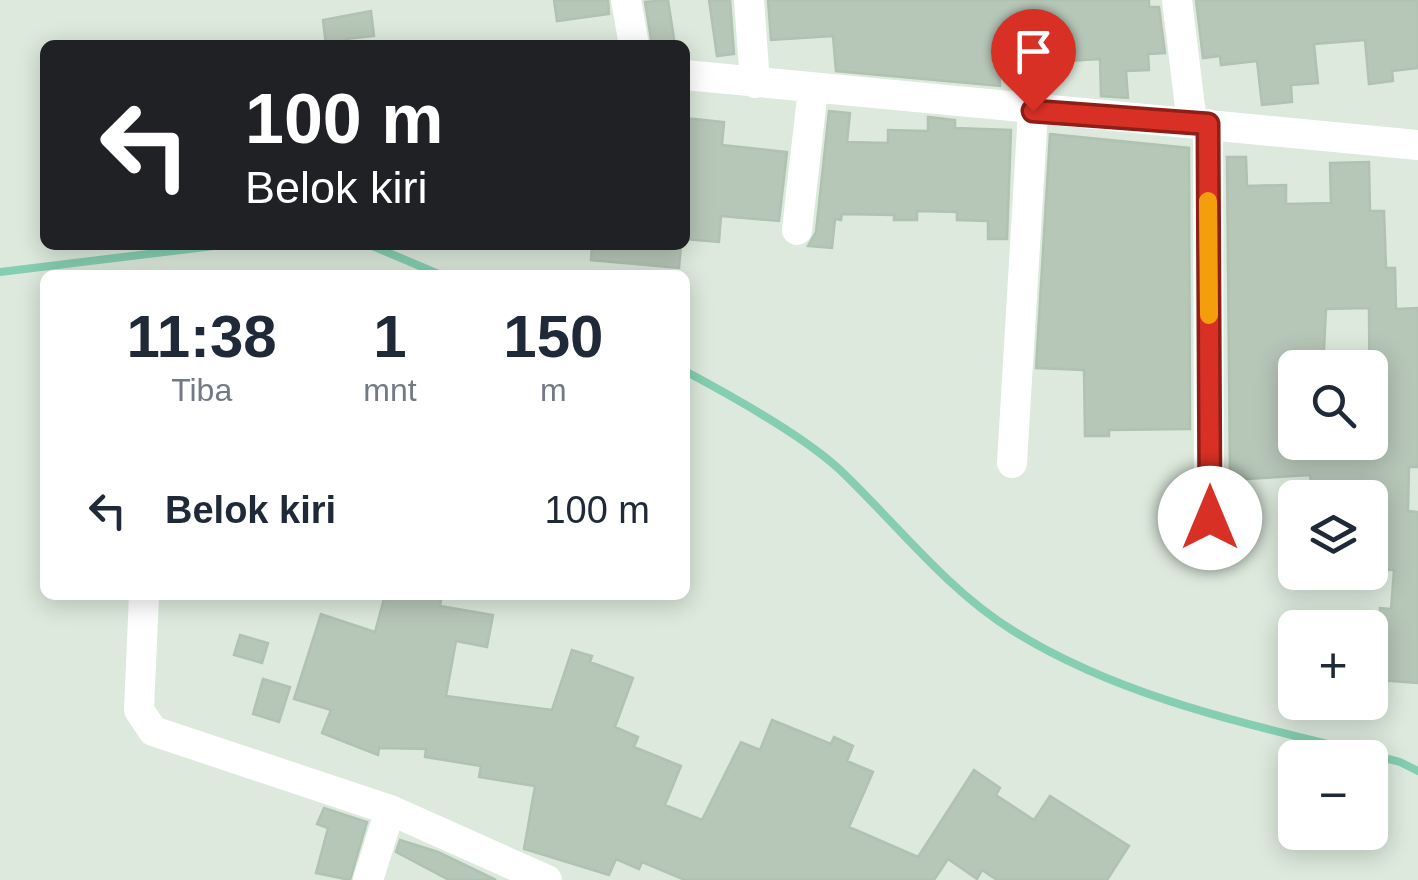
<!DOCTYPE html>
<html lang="id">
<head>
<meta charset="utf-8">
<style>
	:root { --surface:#fff; --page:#f6f6f7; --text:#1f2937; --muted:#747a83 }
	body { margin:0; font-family:Arial,sans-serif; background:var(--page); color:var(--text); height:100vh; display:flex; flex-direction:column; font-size:38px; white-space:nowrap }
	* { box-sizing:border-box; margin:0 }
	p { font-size:32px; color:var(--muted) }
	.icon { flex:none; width:55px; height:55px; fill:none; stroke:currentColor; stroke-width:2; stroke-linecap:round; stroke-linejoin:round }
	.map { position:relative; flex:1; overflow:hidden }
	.panel { position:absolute; left:40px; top:270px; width:650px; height:330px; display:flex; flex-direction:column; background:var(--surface); border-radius:15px; box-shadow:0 5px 25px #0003 }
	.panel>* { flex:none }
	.banner { position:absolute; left:40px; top:40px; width:650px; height:210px; border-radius:15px; box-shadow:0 5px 25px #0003; background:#202124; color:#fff; overflow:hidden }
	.fabs { position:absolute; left:1278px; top:350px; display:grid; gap:20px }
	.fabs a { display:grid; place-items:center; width:110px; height:110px; border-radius:15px; background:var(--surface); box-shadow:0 5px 25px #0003; font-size:50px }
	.pin { position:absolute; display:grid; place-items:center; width:85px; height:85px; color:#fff; margin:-102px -42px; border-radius:50% 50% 50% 0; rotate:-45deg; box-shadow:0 0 10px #0007 }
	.pin .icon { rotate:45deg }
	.me { position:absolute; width:110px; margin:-55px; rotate:0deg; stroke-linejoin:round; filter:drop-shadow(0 0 8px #0008) }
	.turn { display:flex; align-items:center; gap:35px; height:210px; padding:0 40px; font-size:45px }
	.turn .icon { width:130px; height:130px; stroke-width:2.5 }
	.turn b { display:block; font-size:70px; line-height:85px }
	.eta { display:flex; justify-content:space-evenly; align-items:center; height:170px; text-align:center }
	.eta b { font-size:60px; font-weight:600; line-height:70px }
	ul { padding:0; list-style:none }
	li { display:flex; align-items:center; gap:30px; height:140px; padding:0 40px }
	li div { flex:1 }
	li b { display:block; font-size:38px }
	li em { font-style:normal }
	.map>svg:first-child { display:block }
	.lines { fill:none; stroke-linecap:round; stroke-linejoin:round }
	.stream { stroke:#85ceb1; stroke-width:8 }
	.building { fill:#b6c6b7; stroke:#b0c2b1; stroke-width:2.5; fill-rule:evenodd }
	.street { stroke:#fff; stroke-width:30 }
	.route-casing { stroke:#8d1f18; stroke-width:25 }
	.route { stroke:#d93025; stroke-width:18 }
	.slow { stroke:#f59e0b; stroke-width:18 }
</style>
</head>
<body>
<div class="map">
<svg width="1418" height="880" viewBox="0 0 1418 880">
	<rect width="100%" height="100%" fill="#dde9dd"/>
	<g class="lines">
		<path class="stream" d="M370,245L441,275
			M0,272L222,245
			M685,371C730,395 803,436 839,469C895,522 946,589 1012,630C1128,703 1269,728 1400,762L1418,771"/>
	</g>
	<path class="building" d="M554,0H608L609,14L557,21Z
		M668,0L675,45H652L645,2Z
		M709,0H730L734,54L717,56Z
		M768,0H1149V7H1159L1165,53L1148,54L1149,70L1126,71L1128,98L1101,96L1100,59L1068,61V55L999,58L1000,86L836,71L833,36L771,40Z
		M1196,0H1418V68L1392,71L1393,81L1369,84L1365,40L1314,44L1318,83L1291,85L1292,102L1262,105L1257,61L1221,65L1220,56L1203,58Z
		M371,11L374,36L346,39L347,45H326L323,20Z
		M829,111L850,113L847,142L888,143V130L928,131V117L955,120V128L1011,130L1007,239H988V221L957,220V212L917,211V220H894V215L842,214L841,220L835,219L832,248L808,246L816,232Z
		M685,118L724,122L722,145L787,152L779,221L721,216L719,242L685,239Z
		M1050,134L1189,148L1190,429L1109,430V436H1085L1084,370L1036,368Z
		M1227,157H1246L1247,186L1286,185V204L1331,203L1330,163L1369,162L1370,211H1384L1386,268H1395L1396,309L1418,308V467H1409L1408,511L1418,512V683L1379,680L1380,608L1391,609L1394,570L1370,569V545L1378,546L1379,498H1313L1310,475L1230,480ZM1369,308L1370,447L1301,446L1290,437L1287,368H1323L1326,309Z
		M592,245H681L679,268L591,260Z
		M385,595H442L440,606L493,615L487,647L456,641L446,696L552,710L572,650L592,656L590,662L633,678L615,727L638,737L634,747L681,766L665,805L702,820L741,742L760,750L772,720L831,744L834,737L853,746L847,761L873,772L849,827L918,857L974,770L1000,788L996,795L1034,820L1050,796L1129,846L1107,880H997L982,870L977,879L948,859L934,880H685L642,862L639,869L616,859L609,875L524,849L535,786L479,777L481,766L425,757L426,749L379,748L378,755L322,733L331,710L294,699L321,614L375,632Z
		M240,635L268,643L262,663L234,655Z
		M263,679L290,687L279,722L253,714Z
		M324,808L367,822L350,880L316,873L328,828L317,824Z
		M400,840L438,852L496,880H449L396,852Z"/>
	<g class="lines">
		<path class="street" d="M626,0L634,45
			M749,0L755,83
			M1177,0L1192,123
			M685,75L1418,145
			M1208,124L1209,518
			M797,230L813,89
			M1012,463L1033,111
			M144,595L139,710L153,731L390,810L547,880
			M368,880L390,810"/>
	</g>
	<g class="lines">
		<g class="route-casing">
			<path id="route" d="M1033,111L1208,124L1210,518"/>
		</g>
		<use href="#route" class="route"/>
		<path class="slow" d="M1208,201L1209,315"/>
	</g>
</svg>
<div class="fabs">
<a><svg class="icon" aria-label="search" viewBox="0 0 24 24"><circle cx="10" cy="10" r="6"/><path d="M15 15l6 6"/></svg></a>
<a><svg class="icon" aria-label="layers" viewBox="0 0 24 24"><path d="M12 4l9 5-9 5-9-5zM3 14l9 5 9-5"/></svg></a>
<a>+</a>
<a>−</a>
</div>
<div class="pin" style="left:1033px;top:111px;background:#d93025"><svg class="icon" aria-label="arrive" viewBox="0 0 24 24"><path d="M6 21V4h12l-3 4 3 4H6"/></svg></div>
<svg class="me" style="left:1210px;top:518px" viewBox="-20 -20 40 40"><circle r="19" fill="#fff"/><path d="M0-13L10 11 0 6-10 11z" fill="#d93025"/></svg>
<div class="banner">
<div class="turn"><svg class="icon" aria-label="left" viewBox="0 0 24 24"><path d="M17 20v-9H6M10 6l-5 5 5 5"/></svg><div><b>100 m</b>Belok kiri</div></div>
</div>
<section class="panel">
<div class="eta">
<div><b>11:38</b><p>Tiba</p></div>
<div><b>1</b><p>mnt</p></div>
<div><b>150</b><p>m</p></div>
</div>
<ul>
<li><svg class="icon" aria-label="left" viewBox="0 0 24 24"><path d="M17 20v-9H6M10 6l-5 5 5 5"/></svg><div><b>Belok kiri</b></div><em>100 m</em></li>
</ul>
</section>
</div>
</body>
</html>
